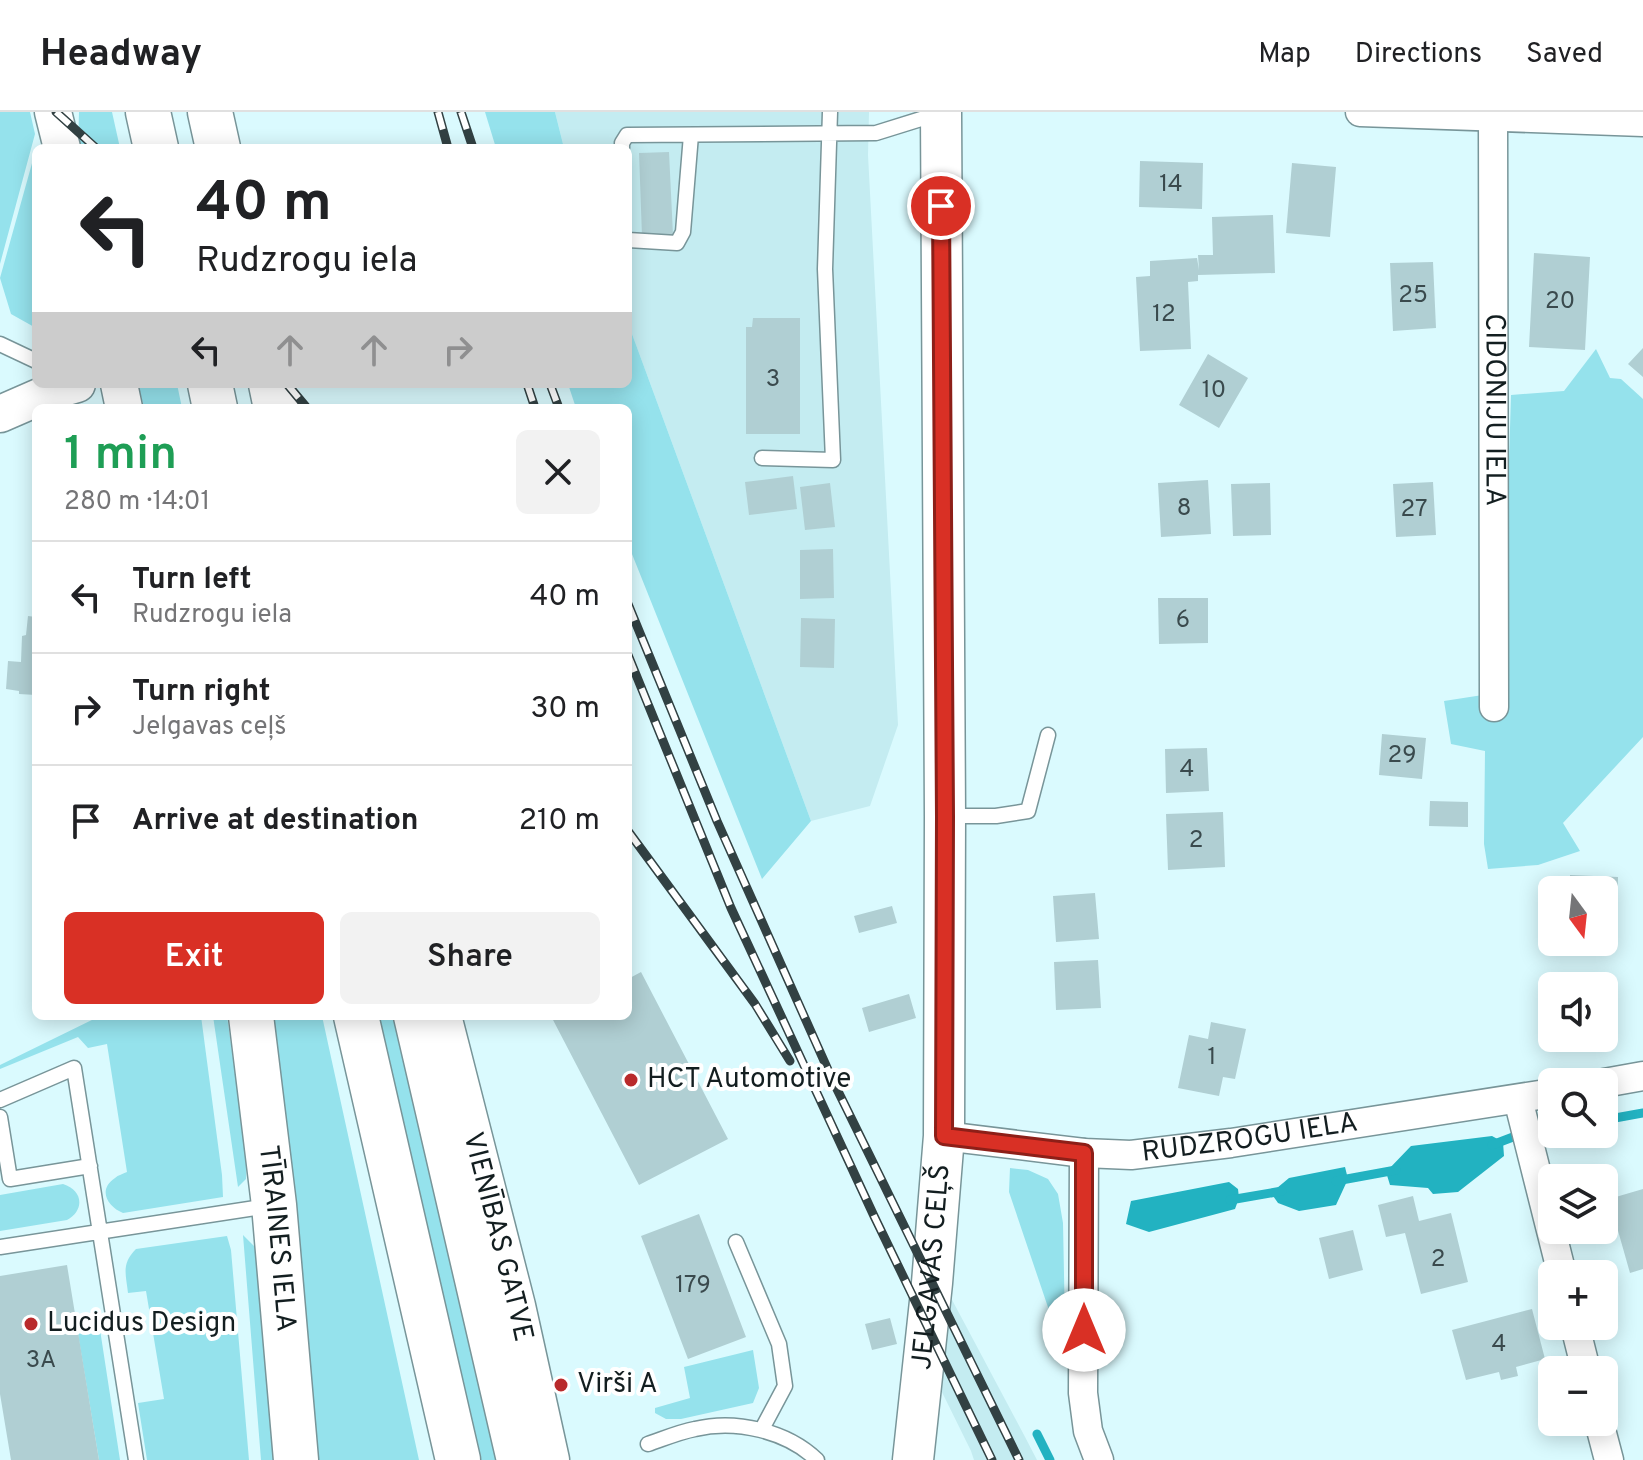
<!DOCTYPE html>
<html lang="en">
<head>
<meta charset="utf-8">
<style>
	:root { --surface:#fff; --page:#f2f2f2; --text:#202124; --muted:#757577; --line:#e0e0e0; --accent:#d93025 }
	body { margin:0; font-family:Overpass,sans-serif; background:var(--page); color:var(--text); height:100vh; display:flex; flex-direction:column; font-size:30px; white-space:nowrap }
	* { box-sizing:border-box; margin:0 }
	p { font-size:26px; color:var(--muted) }
	.icon { flex:none; width:44px; height:44px; fill:none; stroke:currentColor; stroke-width:2; stroke-linecap:round; stroke-linejoin:round }
	.map { position:relative; flex:1; overflow:hidden }
	.sheet { position:absolute; left:32px; top:292px; width:600px; height:616px; display:flex; flex-direction:column; background:var(--surface); border-radius:12px; box-shadow:0 4px 20px #0003 }
	.sheet>* { flex:none }
	.banner { position:absolute; left:32px; top:32px; width:600px; height:244px; border-radius:12px; box-shadow:0 4px 20px #0003; background:#fff; color:var(--text); overflow:hidden }
	.needle { width:52px; rotate:165deg }
	.fabs { position:absolute; left:1538px; top:764px; display:grid; gap:16px }
	.fabs a { display:grid; place-items:center; width:80px; height:80px; border-radius:12px; background:var(--surface); box-shadow:0 4px 20px #0003; font-size:40px }
	.pin { position:absolute; display:grid; place-items:center; width:68px; height:68px; color:#fff; margin:-34px; border:4px solid #fff; border-radius:50%; box-shadow:0 2px 8px #0007 }
	.me { position:absolute; width:88px; margin:-44px; rotate:0deg; stroke-linejoin:round; filter:drop-shadow(0 0 6px #0008) }
	.turn { display:flex; align-items:center; gap:28px; height:168px; padding:0 32px; font-size:36px }
	.turn .icon { width:104px; height:104px; stroke-width:2.5 }
	.turn b { display:block; font-size:56px; line-height:68px }
	.lanes { display:flex; align-items:center; height:76px; padding:0 32px; background:#0003; justify-content:center; gap:40px; direction:ltr }
	.lanes .off { opacity:.35 }
	.round { display:grid; place-items:center; flex:none; width:84px; height:84px; border-radius:12px; background:var(--page) }
	.summary { display:flex; align-items:center; justify-content:space-between; height:136px; padding:0 32px }
	h1 { font-size:48px; font-weight:600; line-height:60px; color:#1e9e55 }
	.button { display:flex; gap:16px; margin-top:auto; padding:16px 32px }
	.button a { flex:1; height:92px; border-radius:12px; background:var(--accent); color:#fff; font-size:32px; font-weight:600; line-height:92px; text-align:center }
	.button a+a { background:var(--page); color:var(--text) }
	ul { padding:0; list-style:none }
	li { display:flex; align-items:center; gap:24px; height:112px; padding:0 32px; border-top:2px solid var(--line) }
	li div { flex:1 }
	li b { display:block; font-size:30px }
	li em { font-style:normal }
	header { display:flex; align-items:center; gap:48px; box-sizing:border-box; height:112px; padding:0 40px; background:var(--surface); border-bottom:2px solid var(--line) }
	header strong { font-size:38px }
	nav { display:flex; gap:44px; margin-inline-start:auto; font-size:28px }
	.map>svg:first-child { display:block }
	.built { fill:#c4ecf1 }
	.green { fill:#95e2ec }
	.water { fill:#22b2c1 }
	.lines { fill:none; stroke-linecap:round; stroke-linejoin:round }
	.stream { stroke:#22b2c1; stroke-width:9 }
	.building { fill:#b0cfd3 }
	.service-casing { stroke:#789599; stroke-width:17 }
	.minor-casing { stroke:#789599; stroke-width:31 }
	.tertiary-casing { stroke:#789599; stroke-width:39 }
	.secondary-casing { stroke:#789599; stroke-width:43 }
	.trunk-casing { stroke:#789599; stroke-width:47 }
	.service { stroke:#fff; stroke-width:14 }
	.minor { stroke:#fff; stroke-width:28 }
	.tertiary { stroke:#fff; stroke-width:36 }
	.secondary { stroke:#fff; stroke-width:40 }
	.trunk { stroke:#fff; stroke-width:44 }
	.rail-casing { stroke:#324143; stroke-width:9 }
	.rail { stroke:#fff; stroke-width:6; stroke-dasharray:18; stroke-linecap:butt }
	.route-casing { stroke:#8d1f18; stroke-width:20 }
	.route { stroke:#d93025; stroke-width:14 }
	.poi-dot { fill:#b92a2b; stroke:#fff; stroke-width:3 }
	.labels { text-anchor:middle; dominant-baseline:central; stroke-width:8; stroke-linejoin:round; paint-order:stroke }
	.number-label { font-size:24px; fill:#3a4a4d }
	.street-label { font-size:28px; fill:#131e20; stroke:#fff }
	.poi-label { font-size:28px; fill:#131e20; stroke:#fff; text-anchor:start }
</style>
</head>
<body>
<header>
<strong>Headway</strong>
<nav><a>Map</a><a>Directions</a><a>Saved</a></nav>
</header>
<div class="map">
<svg width="1643" height="1348" viewBox="0 0 1643 1348">
	<rect width="100%" height="100%" fill="#dafafe"/>
	<path class="built" d="M555,0H869L868,43L898,613L870,694L811,709L628,211V36H564Z
		M950,1184L1024,1323L1037,1348H974L971,1339L937,1270Z"/>
	<path class="green" d="M0,0H30L35,22L0,152Z
		M79,0H112L120,36H78Z
		M485,0H555L564,36H496Z
		M36,37V216L11,202L0,166Z
		M628,211L811,709L762,767L628,432V296H576L568,272H628Z
		M1596,237L1610,266L1621,267L1643,287V625L1563,711L1580,739L1538,753L1488,757L1484,732L1485,639L1451,632L1444,589L1502,580L1511,283L1564,279Z
		M138,272H177L182,296H144Z
		M100,904H201L222,1063L223,1085L123,1101C108,1095 97,1078 115,1066C118,1063 123,1062 127,1060L107,932L88,936L78,925L0,957V953Z
		M213,904H227L247,1046L246,1067L238,1075Z
		M269,904H322L419,1348H316Z
		M375,904H401L498,1348H477Z
		M1010,1056L1028,1058L1048,1067L1058,1082L1063,1111L1065,1213H1054L1009,1080Z
		M63,1072C83,1078 85,1098 67,1108L0,1119V1083Z
		M243,1123L255,1135L258,1147L275,1348H261Z
		M227,1124L231,1138L249,1348H147L138,1291L164,1287L146,1179L128,1181C126,1162 121,1152 136,1137Z
		M99,1211L120,1348H99L77,1216Z
		M753,1238L759,1276L753,1291L681,1307H666L655,1301V1296L690,1286L684,1255Z"/>
	<path class="water" d="M1492,1024L1503,1030L1504,1044L1458,1080L1433,1082L1428,1076L1390,1073L1386,1060L1411,1034Z
		M1345,1055L1348,1067L1336,1093L1299,1099L1278,1091L1271,1081L1289,1066Z
		M1229,1070L1238,1077L1239,1086L1235,1097L1149,1120L1126,1112L1131,1089Z"/>
	<g class="lines">
		<path class="stream" d="M1604,1008L1643,1001
			M1541,1020L1552,1018
			M1492,1033L1513,1025
			M1336,1069L1396,1058
			M1230,1088L1282,1079
			M1037,1322L1050,1348"/>
	</g>
	<path class="building" d="M669,40L673,123L642,124L639,41Z
		M1140,49L1203,51L1202,97L1139,95Z
		M1292,51L1336,55L1330,125L1286,121Z
		M1273,103L1275,161L1198,163V169L1188,170L1191,237L1140,239L1136,165L1150,164V149L1197,146L1199,158L1198,143H1213L1212,105Z
		M1534,141L1590,145L1585,238L1529,235Z
		M1433,150L1436,216L1393,219L1390,151Z
		M753,206H800V322H746V215H752Z
		M1643,236V265L1628,252Z
		M1208,242L1248,266L1219,316L1179,293Z
		M793,364L797,397L749,403L745,370Z
		M1208,368L1211,422L1161,425L1158,371Z
		M1433,370L1436,423L1396,425L1393,372Z
		M830,371L835,415L805,418L800,375Z
		M1270,371L1271,423L1233,424L1231,372Z
		M833,437L834,486L800,487V438Z
		M1158,486H1208V531L1159,532Z
		M28,504L36,505V583L19,582V579L6,577L8,549L21,550L22,524L26,523Z
		M801,506L835,507L834,556L800,555Z
		M1382,622L1426,626L1422,667L1379,663Z
		M1207,636L1209,679L1166,681L1165,637Z
		M1430,689L1468,690V715L1429,714Z
		M1223,700L1225,755L1168,758L1166,702Z
		M1570,763L1618,765L1616,830L1604,829V778H1570Z
		M1095,781L1099,827L1056,830L1053,784Z
		M892,794L897,811L859,821L854,804Z
		M1098,848L1101,896L1056,898L1054,850Z
		M641,860L728,1027L639,1073L552,906L556,904H628V867Z
		M909,882L916,906L869,920L862,896Z
		M1211,910L1246,917L1235,967L1223,965L1219,984L1178,976L1189,923L1208,927Z
		M1643,1077V1157L1630,1161L1609,1087Z
		M1413,1084L1419,1109L1451,1101L1468,1170L1421,1182L1405,1121L1386,1125L1378,1093Z
		M699,1102L746,1225L688,1247L641,1124Z
		M1353,1118L1363,1158L1329,1167L1319,1126Z
		M67,1153L99,1348H11L0,1282V1164Z
		M1532,1197L1545,1247L1516,1255L1518,1264L1501,1268L1499,1260L1466,1268L1452,1218Z
		M890,1206L897,1232L872,1238L865,1212Z"/>
	<g class="lines">
		<g class="service-casing">
			<path id="service" d="M622,36V31L627,23L876,21L937,2
				M628,128L677,131L683,120L691,23
				M0,232L36,249
				M762,346L833,348L825,157L830,0
				M947,704H996L1028,699L1048,623
				M0,988L74,956L136,1348
				M0,1005L10,1067L90,1054
				M736,1130L779,1232L785,1274L762,1317
				M0,1135L268,1094
				M648,1332C663,1327 679,1320 695,1317C736,1307 787,1319 817,1348"/>
		</g>
		<g class="minor-casing">
			<g id="minor">
				<path d="M1360,0L1643,10"/>
				<path id="s1" d="M1493,0L1494,595"/>
				<path d="M1604,971L1643,964"/>
				<path d="M1518,987L1562,1162"/>
				<path id="s2" d="M944,1024L1084,1041L1131,1043L1231,1031L1552,981"/>
				<path d="M1084,1041L1083,1281L1088,1319L1099,1348"/>
				<path d="M1575,1214L1586,1258"/>
				<path d="M1599,1310L1609,1348"/>
			</g>
		</g>
		<g class="tertiary-casing">
			<path id="tertiary" d="M53,0L62,36
				M119,272L124,296
				M0,302L53,279L77,272"/>
		</g>
		<g class="secondary-casing">
			<g id="secondary">
				<path id="s3" d="M441,904L515,1194L549,1348"/>
				<path id="s4" d="M913,1348L932,1171L944,1024L945,704L941,0"/>
			</g>
		</g>
		<g class="trunk-casing">
			<g id="trunk">
				<path d="M148,0L156,36"/>
				<path d="M210,0L218,36"/>
				<path d="M210,272L215,296"/>
				<path d="M271,272L276,296"/>
				<path id="s5" d="M251,904L274,1093L296,1348"/>
				<path d="M356,904L458,1348"/>
				<path d="M416,904L519,1348"/>
			</g>
		</g>
		<use href="#service" class="service"/>
		<use href="#minor" class="minor"/>
		<use href="#tertiary" class="tertiary"/>
		<use href="#secondary" class="secondary"/>
		<use href="#trunk" class="trunk"/>
		<g class="rail-casing">
			<path id="rail" d="M56,0L96,36
				M438,0L448,36
				M461,0L473,36
				M287,272L307,296
				M527,272L535,296
				M550,272L559,296
				M628,492L717,709L833,969L1019,1348
				M628,543L731,796L874,1104L992,1348
				M628,719L755,892L790,949"/>
		</g>
		<use href="#rail" class="rail"/>
	</g>
	<g class="lines">
		<g class="route-casing">
			<path id="route" d="M941,94L945,704L944,1024L1084,1041V1218"/>
		</g>
		<use href="#route" class="route"/>
	</g>
	<g class="poi-dot">
		<circle cx="631" cy="968" r="8"/>
		<circle cx="31" cy="1212" r="8"/>
		<circle cx="561" cy="1273" r="8"/>
	</g>
	<g class="labels">
		<g class="number-label">
			<text x="1171" y="73">14</text>
			<text x="1413" y="184">25</text>
			<text x="1560" y="190">20</text>
			<text x="1164" y="203">12</text>
			<text x="773" y="268">3</text>
			<text x="1214" y="279">10</text>
			<text x="1184" y="397">8</text>
			<text x="1414" y="398">27</text>
			<text x="1183" y="509">6</text>
			<text x="1402" y="644">29</text>
			<text x="1187" y="658">4</text>
			<text x="1196" y="729">2</text>
			<text x="1212" y="946">1</text>
			<text x="1438" y="1148">2</text>
			<text x="693" y="1174">179</text>
			<text x="1499" y="1233">4</text>
			<text x="41" y="1249">3A</text>
		</g>
		<g class="street-label">
			<text stroke="none"><textPath href="#s1" startOffset="298">CIDONIJU IELA</textPath></text>
			<text stroke="none"><textPath href="#s2" startOffset="308">RUDZROGU IELA</textPath></text>
			<text stroke="none"><textPath href="#s5" startOffset="224">TĪRAINES IELA</textPath></text>
			<text stroke="none"><textPath href="#s3" startOffset="228">VIENĪBAS GATVE</textPath></text>
			<text stroke="none"><textPath href="#s4" startOffset="194">JELGAVAS CEĻŠ</textPath></text>
		</g>
		<g class="poi-label">
			<text x="647" y="968">HCT Automotive</text>
			<text x="47" y="1212">Lucidus Design</text>
			<text x="577" y="1273">Virši A</text>
		</g>
	</g>
</svg>
<div class="fabs">
<a><svg class="needle" viewBox="-14 -14 28 28"><path d="M0-13l5 13h-10z" fill="#e53935"/><path d="M0 13l5-13h-10z" fill="#757577"/></svg></a>
<a><svg class="icon" aria-label="sound" viewBox="0 0 24 24"><path d="M4 9h4l5-4v14l-5-4H4zM17 9q2 3 0 6"/></svg></a>
<a><svg class="icon" aria-label="search" viewBox="0 0 24 24"><circle cx="10" cy="10" r="6"/><path d="M15 15l6 6"/></svg></a>
<a><svg class="icon" aria-label="layers" viewBox="0 0 24 24"><path d="M12 4l9 5-9 5-9-5zM3 14l9 5 9-5"/></svg></a>
<a>+</a>
<a>−</a>
</div>
<div class="pin" style="left:941px;top:94px;background:#d93025"><svg class="icon" aria-label="arrive" viewBox="0 0 24 24"><path d="M6 21V4h12l-3 4 3 4H6"/></svg></div>
<svg class="me" style="left:1084px;top:1218px" viewBox="-20 -20 40 40"><circle r="19" fill="#fff"/><path d="M0-13L10 11 0 6-10 11z" fill="#d93025"/></svg>
<div class="banner">
<div class="turn"><svg class="icon" aria-label="left" viewBox="0 0 24 24"><path d="M17 20v-9H6M10 6l-5 5 5 5"/></svg><div><b>40 m</b>Rudzrogu iela</div></div>
<div class="lanes"><svg class="icon" aria-label="left" viewBox="0 0 24 24"><path d="M17 20v-9H6M10 6l-5 5 5 5"/></svg><svg class="icon off" aria-label="ahead" viewBox="0 0 24 24"><path d="M12 20V5M6 11l6-6 6 6"/></svg><svg class="icon off" aria-label="ahead" viewBox="0 0 24 24"><path d="M12 20V5M6 11l6-6 6 6"/></svg><svg class="icon off" aria-label="right" viewBox="0 0 24 24"><path d="M7 20v-9h11M14 6l5 5-5 5"/></svg></div>
</div>
<section class="sheet">
<div class="summary"><div><h1>1 min</h1><p>280 m · 14:01</p></div><a class="round"><svg class="icon" aria-label="close" viewBox="0 0 24 24"><path d="M6 6l12 12M18 6L6 18"/></svg></a></div>
<ul>
<li><svg class="icon" aria-label="left" viewBox="0 0 24 24"><path d="M17 20v-9H6M10 6l-5 5 5 5"/></svg><div><b>Turn left</b><p>Rudzrogu iela</p></div><em>40 m</em></li>
<li><svg class="icon" aria-label="right" viewBox="0 0 24 24"><path d="M7 20v-9h11M14 6l5 5-5 5"/></svg><div><b>Turn right</b><p>Jelgavas ceļš</p></div><em>30 m</em></li>
<li><svg class="icon" aria-label="arrive" viewBox="0 0 24 24"><path d="M6 21V4h12l-3 4 3 4H6"/></svg><div><b>Arrive at destination</b></div><em>210 m</em></li>
</ul>
<div class="button"><a>Exit</a><a>Share</a></div>
</section>
</div>
</body>
</html>
